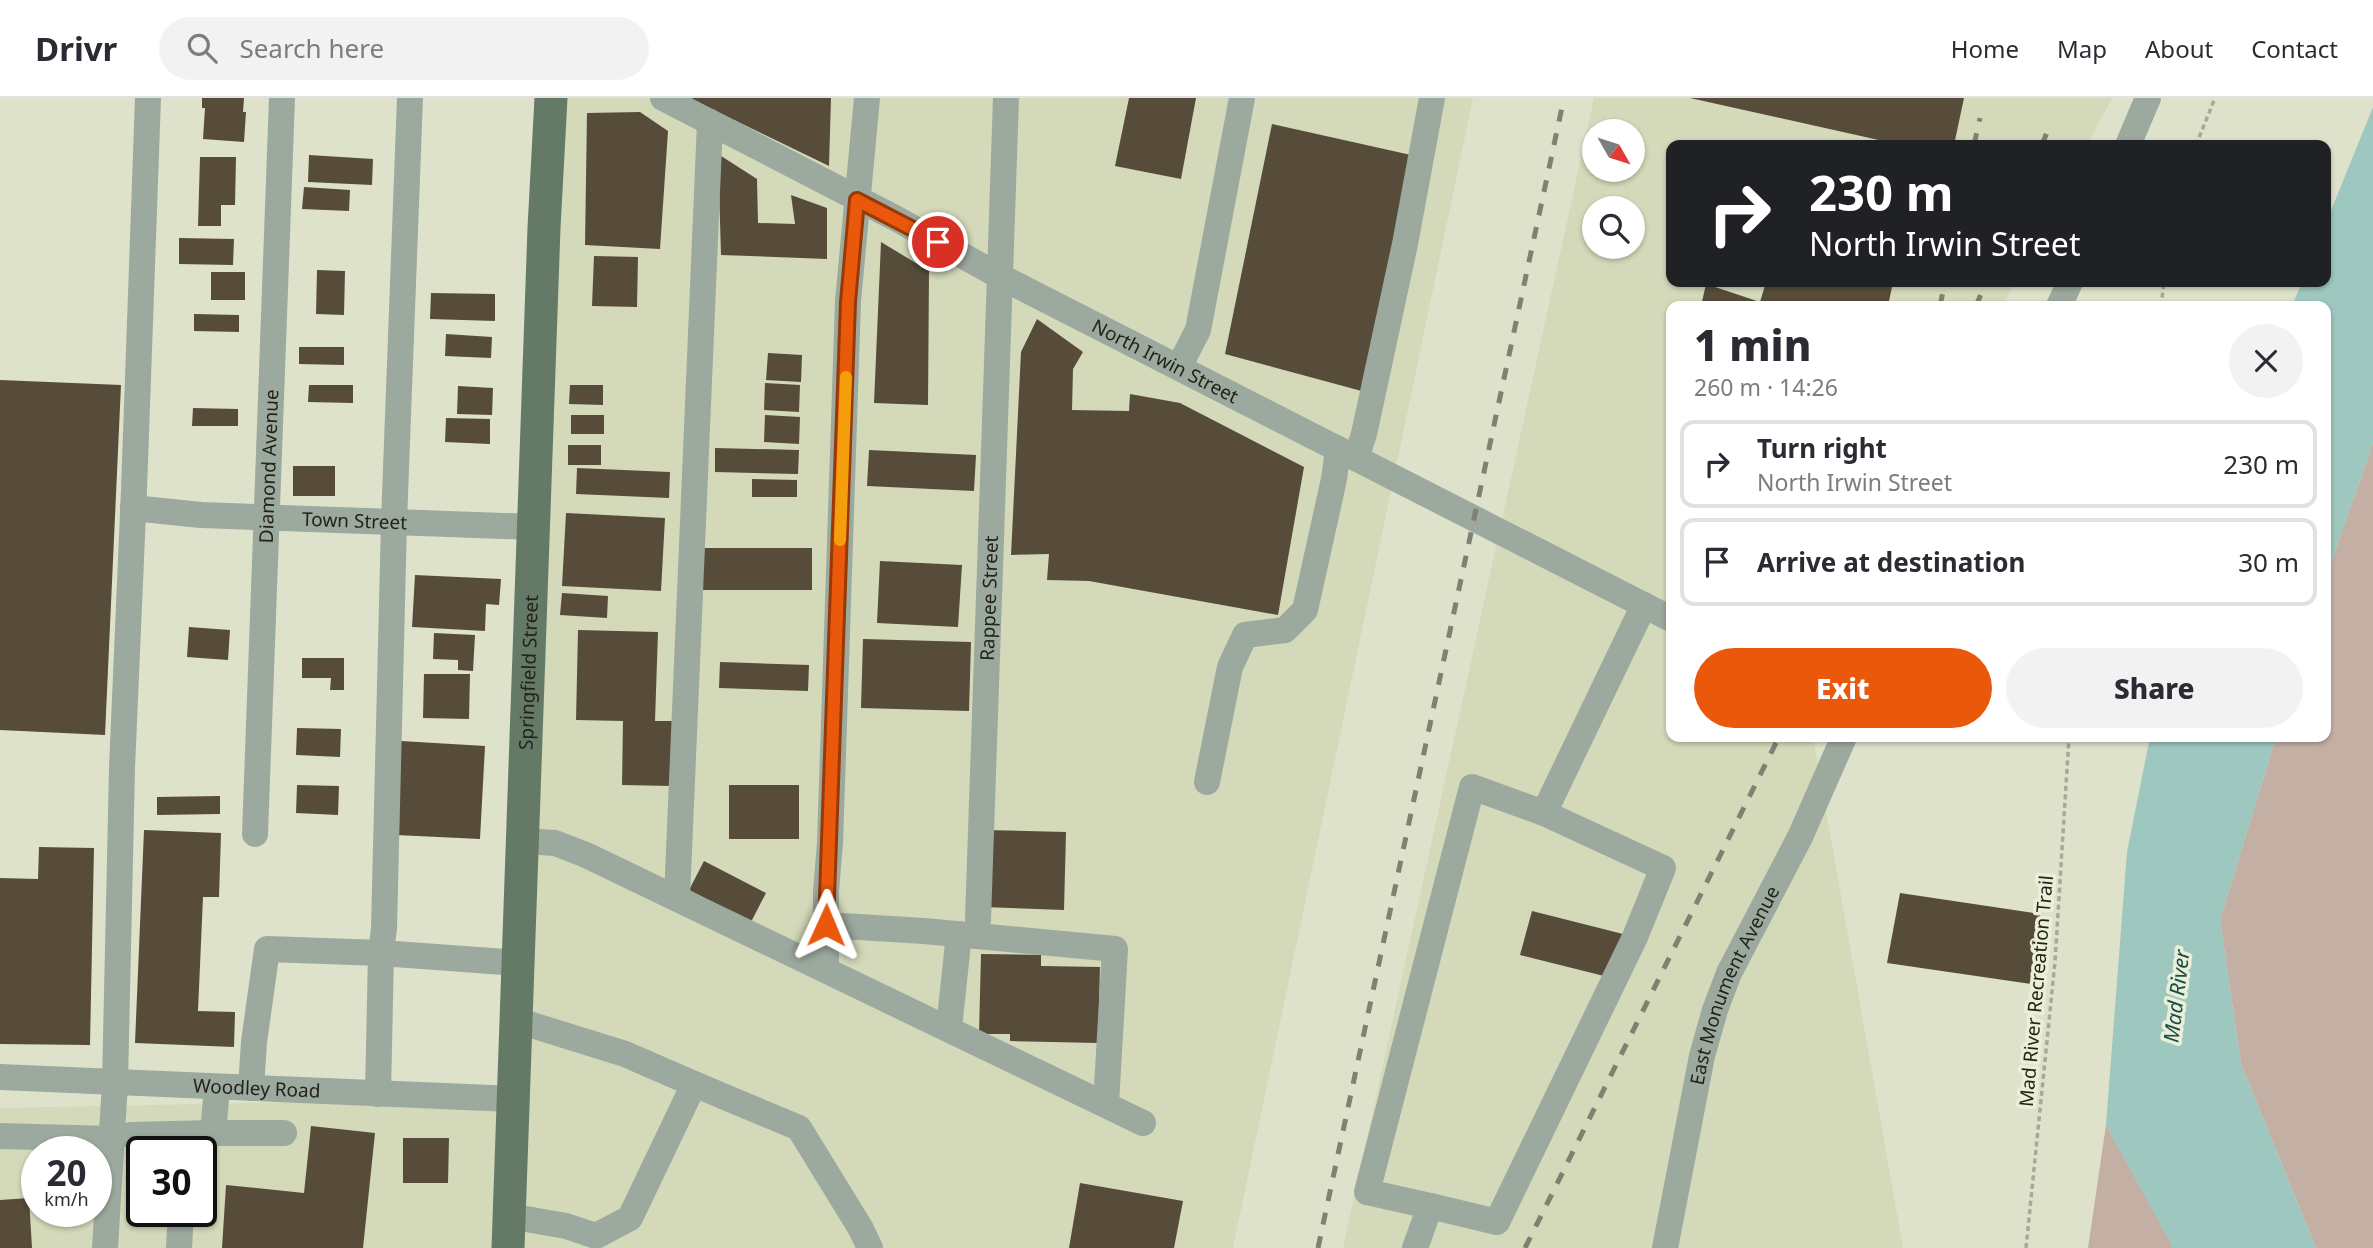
<!DOCTYPE html>
<html lang="en">
<head>
<meta charset="utf-8">
<style>
	:root { --surface:#fff; --page:#f2f2f3; --text:#2b2b33; --muted:#7c7c81; --line:#e1e1e2; --accent:#ea580c }
	body { margin:0; font-family:"Noto Sans",sans-serif; background:var(--page); color:var(--text); height:100vh; display:flex; flex-direction:column; font-size:26px; white-space:nowrap }
	* { box-sizing:border-box; margin:0 }
	p { font-size:23px; color:var(--muted) }
	.icon { flex:none; width:38px; height:38px; fill:none; stroke:currentColor; stroke-width:2; stroke-linecap:round; stroke-linejoin:round }
	.map { position:relative; flex:1; overflow:hidden }
	.drawer { position:absolute; left:1666px; top:203px; width:665px; height:441px; display:flex; flex-direction:column; background:var(--surface); border-radius:14px; box-shadow:0 2px 5px #0004 }
	.drawer>* { flex:none }
	.banner { position:absolute; left:1666px; top:42px; width:665px; height:147px; border-radius:14px; box-shadow:0 2px 5px #0004; background:#202124; color:#fff; overflow:hidden }
	.needle { width:46px; rotate:129deg }
	.controls { position:absolute; left:1582px; top:21px; display:grid; gap:14px }
	.controls a { display:grid; place-items:center; width:63px; height:63px; border-radius:50%; background:var(--surface); box-shadow:0 2px 5px #0004; font-size:35px }
	.speed { position:absolute; left:21px; top:1038px; display:flex; gap:14px; font-size:35px; font-weight:700; text-align:center }
	.speed>* { display:grid; place-content:center; width:91px; height:91px; border-radius:50%; background:var(--surface); box-shadow:0 2px 5px #0004; line-height:1 }
	.speed small { font-size:18px; font-weight:400 }
	.speed .limit { border:4px solid #111; border-radius:10px; background:#fff; color:#111 }
	.pin { position:absolute; display:grid; place-items:center; width:60px; height:60px; color:#fff; margin:-30px; border:4px solid #fff; border-radius:50%; box-shadow:0 2px 7px #0007 }
	.me { position:absolute; width:77px; margin:-38px; rotate:1deg; stroke-linejoin:round; filter:drop-shadow(0 0 5px #0008) }
	.turn { display:flex; align-items:center; gap:24px; height:147px; padding:0 28px; font-size:32px }
	.turn .icon { width:91px; height:91px; stroke-width:2.5 }
	.turn b { display:block; font-size:49px; line-height:60px }
	.round { display:grid; place-items:center; flex:none; width:74px; height:74px; border-radius:37px; background:var(--page) }
	.summary { display:flex; align-items:center; justify-content:space-between; height:119px; padding:0 28px }
	h1 { font-size:42px; font-weight:800; line-height:52px }
	.button { display:flex; gap:14px; margin-top:auto; padding:14px 28px }
	.button a { flex:1; height:80px; border-radius:42px; background:var(--accent); color:#fff; font-size:28px; font-weight:800; line-height:80px; text-align:center }
	.button a+a { background:var(--page); color:var(--text) }
	ul { padding:0; list-style:none }
	li { display:flex; align-items:center; gap:21px; height:88px; margin:0 14px 10px; padding:0 14px; border:4px solid var(--line); border-radius:14px }
	li div { flex:1 }
	li b { display:block; font-size:26px }
	li em { font-style:normal }
	header { display:flex; align-items:center; gap:42px; box-sizing:border-box; height:98px; padding:0 35px; background:var(--surface); border-bottom:2px solid var(--line) }
	header strong { font-size:33px }
	nav { display:flex; gap:38px; margin-inline-start:auto; font-size:24px }
	.search { width:490px; height:63px; background:var(--page); display:flex; align-items:center; gap:18px; box-sizing:border-box; padding:0 24px; border-radius:38px; color:var(--muted); font-size:26px }
	.map>svg:first-child { display:block }
	.built { fill:#d4d9ba; fill-rule:evenodd }
	.green { fill:#c4afa5 }
	.water { fill:#9dc7bf }
	.building { fill:#574c3a }
	.lines { fill:none; stroke-linecap:round; stroke-linejoin:round }
	.path { stroke:#a5a995; stroke-width:3.5; stroke-dasharray:5 3.5; stroke-linecap:butt }
	.minor { stroke:#9ca99e; stroke-width:26 }
	.major { stroke:#647a67; stroke-width:33 }
	.rail { stroke:#7f8171; stroke-width:5; stroke-dasharray:12 12; stroke-linecap:butt }
	.route-casing { stroke:#983908; stroke-width:18 }
	.route { stroke:#ea580c; stroke-width:12 }
	.slow { stroke:#f59e0b; stroke-width:12 }
	.labels { text-anchor:middle; dominant-baseline:central; stroke-width:7; stroke-linejoin:round; paint-order:stroke }
	.street-label { font-size:19px; fill:#22231a; stroke:#ebefd7 }
	.water-label { font-size:21px; font-style:italic; fill:#144f48; stroke:#ebefd7 }
</style>
</head>
<body>
<header>
<strong>Drivr</strong>
<div class="search"><svg class="icon" aria-label="search" viewBox="0 0 24 24"><circle cx="10" cy="10" r="6"/><path d="M15 15l6 6"/></svg>Search here</div>
<nav><a>Home</a><a>Map</a><a>About</a><a>Contact</a></nav>
</header>
<div class="map">
<svg width="2373" height="1150" viewBox="0 0 2373 1150">
	<rect width="100%" height="100%" fill="#dee2ca"/>
	<path class="built" d="M559,0H1473L1233,1150H0V1010L513,1000ZM37,1054H96V1113H37ZM142,1054H201V1113H142Z
		M1594,0H2112L2087,47H1671V184H2015L2002,208H1671V639H1813L1903,1150H1343ZM1594,33H1633V72H1594ZM1594,110H1633V149H1594Z"/>
	<path class="green" d="M2373,345V1150H2316L2241,966L2220,822L2276,639H2326V479Z
		M2106,1027L2174,1150H2088Z"/>
	<path class="water" d="M2373,9V345L2326,479V208H2292L2302,184H2326V125Z
		M2150,639H2276L2220,822L2241,966L2316,1150H2173L2106,1027L2127,754Z"/>
	<path class="building" d="M202,0H244L243,14H246L244,44L203,41L205,10H202Z
		M689,0H831L829,68Z
		M1129,0H1196L1181,81L1115,68Z
		M1690,0H1964L1954,47H1901Z
		M640,14L668,33L660,151L585,147L587,15Z
		M1272,26L1411,57L1369,295L1225,256Z
		M718,56L757,81L758,125L795,126L791,97L827,110V161L721,157Z
		M309,57L373,61L372,87L308,84Z
		M200,59H236L235,107H221V128H198Z
		M304,89L350,92L349,113L302,111Z
		M179,140L234,141L233,167L179,166Z
		M881,144L929,173L928,307L874,305Z
		M594,158L638,159L637,209L592,208Z
		M317,172L345,173L344,217L316,216Z
		M211,174H245V202H211Z
		M1766,184H1893L1888,208H1701L1706,186L1760,204Z
		M431,195L495,196V223L430,221Z
		M194,216L239,217V234L194,233Z
		M1037,221L1083,254L1073,271L1072,312L1129,313L1130,296L1180,305L1304,369L1278,517L1089,483L1047,482L1049,456L1011,457L1021,254Z
		M446,236L492,239L491,260L445,258Z
		M299,249H344V267L299,266Z
		M768,255L802,257L801,284L766,282Z
		M0,282L121,287L105,637L0,632Z
		M765,285L800,287L799,314L764,312Z
		M309,287H353V305L308,304Z
		M570,287H603V307L569,306Z
		M458,288L493,290L492,317L457,316Z
		M193,310L238,311V328H192Z
		M571,317H604V336H571Z
		M765,317L800,319L799,346L764,344Z
		M446,320L490,321V346L445,344Z
		M568,347H601V367H568Z
		M715,350L799,352L798,376L715,374Z
		M869,352L976,357L974,393L867,388Z
		M293,368H335V398H293Z
		M577,370L670,374L669,400L576,396Z
		M752,381L797,382V399H752Z
		M566,415L665,420L661,493L562,488Z
		M696,450H812V492H696Z
		M880,463L962,467L958,529L877,525Z
		M415,477L501,481L499,507L486,506L485,533L412,529Z
		M562,495L608,498L607,520L560,517Z
		M189,529L230,532L228,562L187,559Z
		M578,532L658,534L655,623H674L672,688L622,687L623,623L576,622Z
		M434,535L475,537L473,573L458,572V562L433,561Z
		M863,541L971,544L969,613L861,610Z
		M302,560H344V592H330L331,580H302Z
		M720,564L809,567L808,593L719,590Z
		M424,576H470L469,621L423,620Z
		M297,630L341,631L340,659L296,657Z
		M401,643L485,648L480,741L396,737Z
		M297,687L339,688L338,717L296,715Z
		M729,687H799V741H729Z
		M220,698V716L157,717V699Z
		M144,732L221,735L219,799H203L198,913L235,914L234,949L135,945Z
		M985,732L1066,734L1064,812L983,809Z
		M39,749L94,750L90,947L0,946V780L38,781Z
		M704,763L766,795L751,824L689,792Z
		M1900,795L2040,816L2031,886L1887,865Z
		M1532,813L1623,836L1612,880L1520,857Z
		M981,856L1041,857V868L1100,869L1098,945L1010,943V936H979Z
		M311,1028L375,1035L363,1150H222L226,1087L304,1095Z
		M403,1040H449L448,1085H403Z
		M1080,1085L1183,1103L1174,1150H1069Z
		M29,1100L32,1150H0V1102Z"/>
	<g class="lines">
		<path class="path" d="M2196,47L2215,0
			M2161,208L2164,184
			M2026,1150L2055,864L2069,639"/>
		<g class="minor">
			<path id="s1" d="M663,0L897,121L999,178L1671,521"/>
			<path d="M2128,47L2148,0"/>
			<path d="M2059,208L2070,184"/>
			<path d="M1179,269L1198,232L1242,0"/>
			<path d="M1356,360L1364,336L1405,146L1432,0"/>
			<path id="s2" d="M133,410L201,417L533,429"/>
			<path d="M1207,684L1230,569L1245,537L1285,532L1305,512L1334,381L1338,351"/>
			<path id="s3" d="M255,736L282,0"/>
			<path d="M523,743L555,745L586,757L1143,1025"/>
			<path d="M677,800L710,24"/>
			<path id="s4" d="M978,822L1006,0"/>
			<path d="M826,827L924,833L1115,851L1106,1006"/>
			<path d="M826,871V793L830,745L848,203L867,0"/>
			<path d="M949,930L959,836"/>
			<path id="s5" d="M0,979L513,1001"/>
			<path d="M694,986L799,1030L861,1131L870,1150"/>
			<path d="M217,989L213,1035H284"/>
			<path d="M251,990L254,944L267,851L381,855L519,865"/>
			<path d="M378,996L381,855L384,830L394,424L410,0"/>
			<path d="M131,1037L213,1035"/>
			<path d="M0,1038L111,1041"/>
			<path d="M1430,1108L1497,1124L1635,839L1663,770L1544,715"/>
			<path d="M509,1118L566,1128L596,1138L630,1120L694,986L625,956L516,922"/>
			<path d="M105,1150L115,985L122,670L134,392L148,0"/>
			<path d="M179,1150L181,1113"/>
			<path d="M1415,1150L1430,1108L1367,1094L1472,689L1544,715L1644,507"/>
			<path id="s6" d="M1665,1150L1702,958L1715,912L1729,875L1800,739L1844,639"/>
		</g>
		<path class="major" id="s7" d="M508,1150L544,130L551,0"/>
		<path class="rail" d="M1974,47L1980,20
			M2042,47L2049,29
			M1940,208L1945,184
			M1976,208L1986,184
			M1318,1150L1564,0
			M1525,1150L1779,639"/>
	</g>
	<g class="lines">
		<g class="route-casing">
			<path id="route" d="M826,827L848,204L857,102L938,144"/>
		</g>
		<use href="#route" class="route"/>
		<path class="slow" d="M840,442L846,279"/>
	</g>
	<g class="labels">
		<g class="street-label">
			<text stroke="none"><textPath href="#s1" startOffset="567">North Irwin Street</textPath></text>
			<text stroke="none"><textPath href="#s3" startOffset="368">Diamond Avenue</textPath></text>
			<text stroke="none"><textPath href="#s2" startOffset="222">Town Street</textPath></text>
			<text stroke="none"><textPath href="#s4" startOffset="322">Rappee Street</textPath></text>
			<text stroke="none"><textPath href="#s7" startOffset="576">Springfield Street</textPath></text>
			<text stroke="none"><textPath href="#s6" startOffset="273">East Monument Avenue</textPath></text>
			<text transform="translate(2036 893) rotate(-85)">Mad River Recreation Trail</text>
			<text stroke="none"><textPath href="#s5" startOffset="257">Woodley Road</textPath></text>
		</g>
		<g class="water-label">
			<text transform="translate(2176 898) rotate(-83)">Mad River</text>
		</g>
	</g>
</svg>
<div class="controls">
<a><svg class="needle" viewBox="-14 -14 28 28"><path d="M0-13l5 13h-10z" fill="#e53935"/><path d="M0 13l5-13h-10z" fill="#7c7c81"/></svg></a>
<a><svg class="icon" aria-label="search" viewBox="0 0 24 24"><circle cx="10" cy="10" r="6"/><path d="M15 15l6 6"/></svg></a>
</div>
<div class="speed"><div>20<small>km/h</small></div><div class="limit">30</div></div>
<div class="pin" style="left:938px;top:144px;background:#d93025"><svg class="icon" aria-label="arrive" viewBox="0 0 24 24"><path d="M6 21V4h12l-3 4 3 4H6"/></svg></div>
<svg class="me" style="left:826px;top:827px" viewBox="-20 -20 40 40"><path d="M0-17L14 15 0 8-14 15z" fill="#ea580c" stroke="#fff" stroke-width="4"/></svg>
<div class="banner">
<div class="turn"><svg class="icon" aria-label="right" viewBox="0 0 24 24"><path d="M7 20v-9h11M14 6l5 5-5 5"/></svg><div><b>230 m</b>North Irwin Street</div></div>
</div>
<section class="drawer">
<div class="summary"><div><h1>1 min</h1><p>260 m · 14:26</p></div><a class="round"><svg class="icon" aria-label="close" viewBox="0 0 24 24"><path d="M6 6l12 12M18 6L6 18"/></svg></a></div>
<ul>
<li><svg class="icon" aria-label="right" viewBox="0 0 24 24"><path d="M7 20v-9h11M14 6l5 5-5 5"/></svg><div><b>Turn right</b><p>North Irwin Street</p></div><em>230 m</em></li>
<li><svg class="icon" aria-label="arrive" viewBox="0 0 24 24"><path d="M6 21V4h12l-3 4 3 4H6"/></svg><div><b>Arrive at destination</b></div><em>30 m</em></li>
</ul>
<div class="button"><a>Exit</a><a>Share</a></div>
</section>
</div>
</body>
</html>
